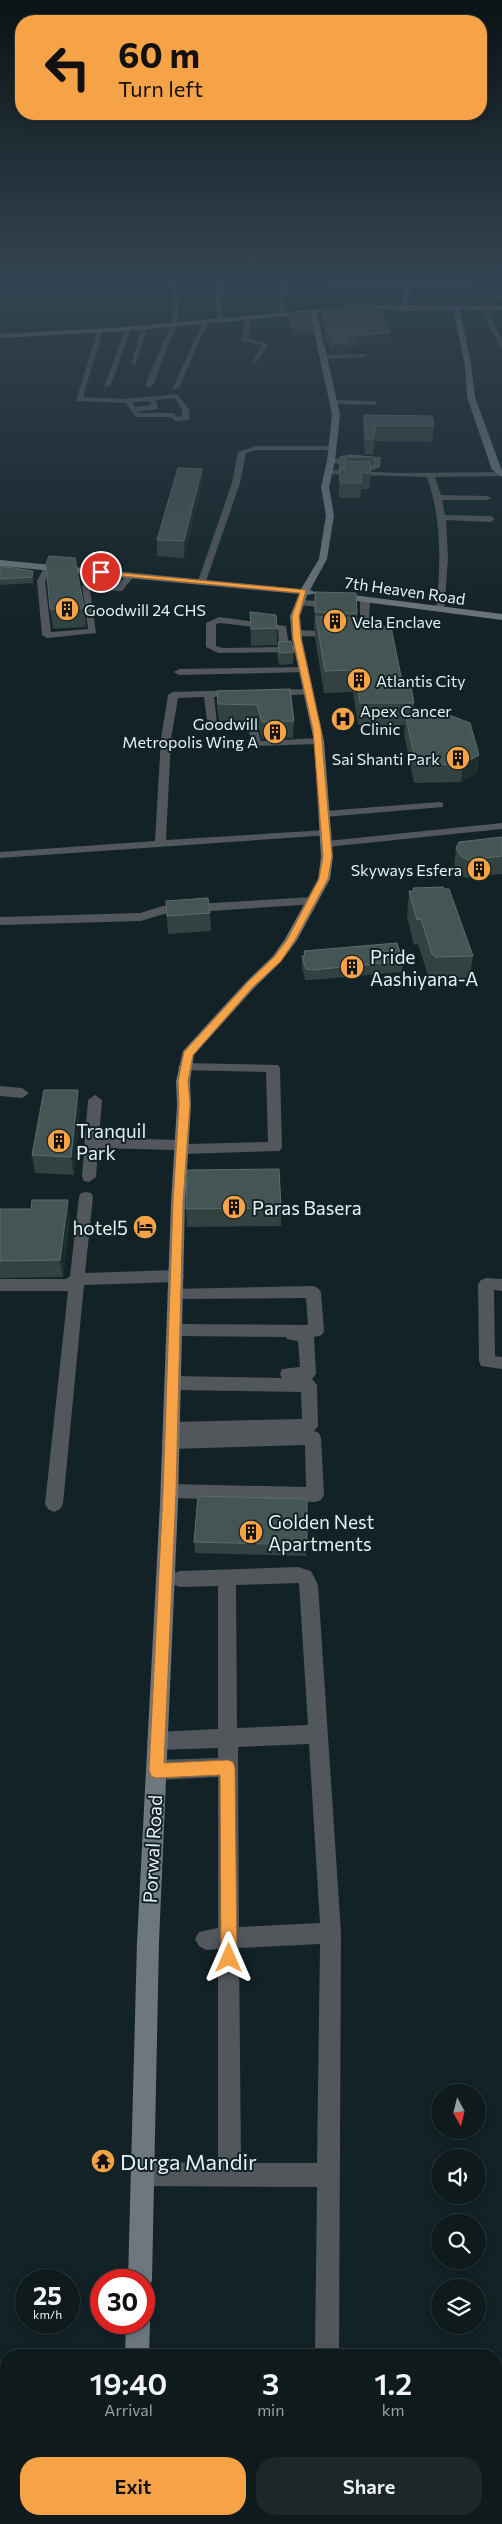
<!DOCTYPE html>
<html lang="en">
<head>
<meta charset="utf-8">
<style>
	:root { --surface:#0e1a1c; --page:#1c2729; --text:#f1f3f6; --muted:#9ba1a3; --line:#2e383b; --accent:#f6a247 }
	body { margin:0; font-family:Commissioner,sans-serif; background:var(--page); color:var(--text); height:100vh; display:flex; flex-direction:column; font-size:19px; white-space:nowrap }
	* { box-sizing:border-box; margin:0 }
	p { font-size:16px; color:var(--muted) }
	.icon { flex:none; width:28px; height:28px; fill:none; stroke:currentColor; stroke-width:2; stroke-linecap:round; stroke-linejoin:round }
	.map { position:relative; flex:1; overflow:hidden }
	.side { position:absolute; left:0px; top:2349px; width:502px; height:176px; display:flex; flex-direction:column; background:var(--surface); border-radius:20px 20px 0 0; box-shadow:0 2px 8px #0003,0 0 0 1px var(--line) }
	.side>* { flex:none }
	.top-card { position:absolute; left:15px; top:15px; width:472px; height:105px; border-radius:20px; box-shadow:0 2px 8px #0003,0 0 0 1px var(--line); background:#f6a247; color:#111; overflow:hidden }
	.needle { width:32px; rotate:173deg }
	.controls { position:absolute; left:431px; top:2084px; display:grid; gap:10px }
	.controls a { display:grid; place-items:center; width:55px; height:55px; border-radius:50%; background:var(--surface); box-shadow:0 2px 8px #0003,0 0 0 1px var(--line); font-size:25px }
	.speed { position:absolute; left:15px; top:2269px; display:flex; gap:10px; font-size:25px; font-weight:700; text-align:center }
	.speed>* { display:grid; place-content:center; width:65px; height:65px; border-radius:50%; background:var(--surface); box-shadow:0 2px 8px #0003,0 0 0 1px var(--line); line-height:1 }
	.speed small { font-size:12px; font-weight:400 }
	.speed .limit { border:8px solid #d22; background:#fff; color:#111 }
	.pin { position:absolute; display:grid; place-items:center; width:42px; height:42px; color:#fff; margin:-21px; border:2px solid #fff; border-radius:50%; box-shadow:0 1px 5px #0007 }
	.me { position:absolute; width:55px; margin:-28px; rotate:0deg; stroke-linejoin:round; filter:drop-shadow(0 0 4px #0008) }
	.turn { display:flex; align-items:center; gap:18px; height:105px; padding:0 20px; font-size:22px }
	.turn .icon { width:65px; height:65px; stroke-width:2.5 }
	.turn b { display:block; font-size:35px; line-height:42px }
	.eta { display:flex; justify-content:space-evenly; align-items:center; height:85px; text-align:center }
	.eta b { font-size:30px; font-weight:600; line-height:35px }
	.button { display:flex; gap:10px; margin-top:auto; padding:10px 20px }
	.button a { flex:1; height:58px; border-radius:20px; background:var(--accent); color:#111; font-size:20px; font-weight:600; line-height:58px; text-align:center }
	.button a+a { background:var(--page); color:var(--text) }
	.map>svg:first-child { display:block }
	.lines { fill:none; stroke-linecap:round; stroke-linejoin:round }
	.street { fill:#52575c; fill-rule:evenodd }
	.secondary { fill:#6e767e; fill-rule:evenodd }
	.wall { fill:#314240 }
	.shaded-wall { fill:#1c2d2d }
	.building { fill:#445553; stroke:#5d6d6c }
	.route { fill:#f6a247; stroke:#a0692e }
	.labels { text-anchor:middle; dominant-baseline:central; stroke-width:4; stroke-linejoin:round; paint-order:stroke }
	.far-street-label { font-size:16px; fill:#e5f0f3; stroke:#122226 }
	.far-poi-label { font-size:16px; fill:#e5f0f3; stroke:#122226; text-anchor:start }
	.poi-label { font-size:19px; fill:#e5f0f3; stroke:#122226; text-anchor:start }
	.street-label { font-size:19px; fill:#e5f0f3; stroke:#122226 }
	.near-poi-label { font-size:22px; fill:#e5f0f3; stroke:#122226; text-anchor:start }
</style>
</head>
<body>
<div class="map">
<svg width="502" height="2524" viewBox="0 0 502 2524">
	<rect width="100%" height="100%" fill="#122226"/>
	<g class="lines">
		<path class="street" d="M172,280H178V325L176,327L153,385L149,387L145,385L172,323Z
			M214,280H220L223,321L220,323L217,321Z
			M282,282L285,284V315L282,317L279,315V284Z
			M408,282H467L470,284L467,286H410L407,288L329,287L326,285L329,283L405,284Z
			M502,295V299L493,303L487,310L502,339V348L499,346L481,310L489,301Z
			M248,316L251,318L249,339L269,344L256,363L253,361L262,345L242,341L245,318Z
			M203,321L208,322L179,388L172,390Z
			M145,325L148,327L136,364L131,365L142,327Z
			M128,327L131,329L111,385L104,387L125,329Z
			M100,329L103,331L83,397L125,399L177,394L190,411L189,420L176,421L171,417H136L126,403L76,401L97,331ZM175,398L182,411V416L178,417L173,413H139V411L158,409L156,400ZM149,401L151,405L135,407L133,402Z
			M367,354L365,357L323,359L320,357L323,355Z
			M333,400L374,401L378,403L374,405L330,404Z
			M256,446H333L337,448L333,450H256L246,453L240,483L206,581L199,583L198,581L232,483L238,452Z
			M347,455L381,457L380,467C371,473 350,471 339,468V464L327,461L331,459H339L340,456ZM347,459L374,461L372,466L346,465Z
			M328,470L402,473L502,472V476L435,477L441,495L487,496L491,498L487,500H442L445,515L491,516L495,519L491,522L446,520L448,559L444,612L436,610C441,565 442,520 427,477L325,474V470Z
			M45,566L52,568L45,581L51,632L88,629L82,585L117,586L128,573L135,575L122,591L90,590L96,633L47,638L42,635L37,581Z
			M365,597L370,600L368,638L297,636L292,633L297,630L360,633V600Z
			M300,600L333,602L338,605L333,608L297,605L295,603Z
			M219,617L286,626L289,646H296L301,649L296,652L218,653L206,647V623ZM220,623L278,630L279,647L222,648L216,646V624Z
			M304,667L307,668V672L179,675L174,672L179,669Z
			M309,689L314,692L313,694L270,696L265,693L270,690Z
			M237,690L241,691V695L214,697L217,723L256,724L261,741L319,738L324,741L319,744L253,746L248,729L208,728L204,697L178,698L171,739L166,840L326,830L332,833L330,835L0,858V852L155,841L161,739L168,695L173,692Z
			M439,802L443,803V807L325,817L320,814L325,811Z
			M502,823V829L327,847L321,844L327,841Z
			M312,897L318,901L316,904L164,914L141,921L0,925V917L140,913L163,906Z
			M185,1063L278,1065L280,1068L282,1147L280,1151L182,1154L175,1150L98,1148L96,1177L89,1182L84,1181L82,1177L88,1100L95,1095L102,1100L99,1138L182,1140L188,1144L268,1142L266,1072L180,1070L178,1067Z
			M0,1086L22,1088L29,1093L22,1098L0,1096Z
			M86,1192L91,1193L93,1197L85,1273L176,1270L181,1272L184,1276L181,1280L176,1282L84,1285L63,1504L60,1509L54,1512L48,1509L45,1504L68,1291H0V1279H66L70,1276L79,1197L81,1193Z
			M486,1278L502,1279V1291L494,1290L495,1356L502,1357V1369L481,1366L479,1361L478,1284L481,1280Z
			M313,1286L318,1288L321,1292L324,1331L322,1335L314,1337L316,1374L312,1379L317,1385L318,1426L314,1431L319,1433L321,1438L324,1495L321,1500L315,1502L170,1498L164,1496L161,1491L164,1486L170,1484L306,1487L305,1445L170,1449L164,1447L162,1442L164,1437L169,1435L165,1434L163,1429L165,1424L171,1422L302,1419L301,1392L173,1390L167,1388L165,1383L167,1378L173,1376L282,1378L280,1374L282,1369L300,1367L298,1341L287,1339L286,1337L174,1336L168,1334L166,1330L168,1326L174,1324L308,1325L306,1298L175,1299L170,1297L167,1293L170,1289Z
			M298,1567L311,1571L318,1585L341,1933L339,2355H315L317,2187L143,2186L135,2182L131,2174L135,2166L143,2162L218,2163V1949L206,1950L199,1946L195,1939L199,1932L218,1928V1777L156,1780L149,1777L146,1770L149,1763L156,1760L218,1758V1748L157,1750L150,1748L147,1741L150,1734L157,1732L218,1729V1586L180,1587L174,1585L171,1579L174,1573L180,1571ZM299,1583L308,1725L237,1728L236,1585ZM309,1744L320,1923L239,1927L238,1747ZM320,1944L317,2163H241L239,1948Z
			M199,2519H225V2524H199Z
			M311,2519H337V2524H311Z"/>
		<path class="secondary" d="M407,280H413L407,305L502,306V310H460L471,365L475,397L502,471V477L492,470L467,397L465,365L453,310L403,311L356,307L359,305H401Z
			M321,309L323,312L317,313L340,414L335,461L329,487L334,515L327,559L310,590L317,593L307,595L300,616L302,639L324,741L333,857L330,879L297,940L281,962L254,988L194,1055L190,1081L191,1105L185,1203L178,1503L159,1942L152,2280L149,2289L144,2290V2280H128L137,1942L160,1503L171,1203L177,1105L176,1081L183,1051L246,982L273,956L285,939L318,879L321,857L314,741L292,639L290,616L299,594L0,566V560L301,589L319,559L326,515L321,487L327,461L332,414L310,314L128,331L0,338V334L128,327Z
			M337,593L502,614V620L334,598V594Z
			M144,2312L150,2322L149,2355H125L126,2322H144Z
			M117,2519H143V2524H117Z"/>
	</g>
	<path class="wall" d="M322,308L391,333L390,344L349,347L348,353L334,354L325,340L322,318Z
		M289,313L313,326V334H292L289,321Z
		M364,415L434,426L432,442L375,441L373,455L365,454L363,430Z
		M349,455L372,457L369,489H361V498H341L339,496V468L344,469L348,461Z
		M202,484L184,558L157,556V540Z
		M0,566L33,571V583L0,585Z
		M315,592L357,614V627L402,681L414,703L413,717L479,755L477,773L461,782L414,783L404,734L405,725H358L353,692L324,693L315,638V629H314Z
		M84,608L86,627L53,629L50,609Z
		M250,612L277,628V645L251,646Z
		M278,642L294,652L293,664L279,665L277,654Z
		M290,689L294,721L293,738L262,739L257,723L219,721L217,708V691Z
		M502,837V874L466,878L458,874L454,866L456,848Z
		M413,888L473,956L469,981L432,982L429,979L418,944L414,945L407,916L409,891H413Z
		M166,901L210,913L211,931L168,934Z
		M304,951L403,961L402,972L312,980H305L302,967V956H304Z
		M80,1108L74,1175L35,1173L32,1155Z
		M281,1208V1226L187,1227L186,1209Z
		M0,1209L70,1218L63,1277L0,1278Z
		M194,1542L307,1545L306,1556L195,1553Z"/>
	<path class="shaded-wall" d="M391,333L390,344L356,346L357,335Z
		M349,342L348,353L334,354L335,343Z
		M376,426L375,441L373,455L374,439Z
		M202,469V484L184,558V541Z
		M479,755L477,773L461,782L463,764Z
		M78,1090L80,1108L74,1175L71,1157Z
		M68,1200L70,1218L63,1277L60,1260Z"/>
	<path class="building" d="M377,305L391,333L345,336L349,342L335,343L326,329L322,308Z
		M310,312L313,326H292L289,313Z
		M364,415L432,416L434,426H376L374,439H366Z
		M349,455L372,457H348Z
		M345,461L371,462L370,473H361L362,483H342L340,480L339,468L344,469Z
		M178,468L202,469L184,541L157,540Z
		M49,556L75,558L84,608L50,609L46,564Z
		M0,566L33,571L32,577L0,579Z
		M315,592L356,593L357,614L315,612Z
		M250,612L276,615L277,628L251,629Z
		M316,617L357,618V627H391L402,681H410L414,703H360L355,670L325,671Z
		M291,641L294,652L279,653L278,642Z
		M290,689L294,721L262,722L257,705L218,704L217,691Z
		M449,715L470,723L479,755L463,764L416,765L406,717Z
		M502,837V856L468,860L461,856L456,848L459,842Z
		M443,887L444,889H449L473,956L435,957L432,954L421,919L417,920L409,891H414L413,888Z
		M208,898L210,913L167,916L166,901Z
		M397,943L403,961L313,970L306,969L302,956H305L304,951Z
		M44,1090H78L71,1157L32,1155Z
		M279,1169L281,1208L186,1209L187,1170Z
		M32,1200H68L60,1260L0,1261V1209H31Z
		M198,1496L307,1499V1545L194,1542Z"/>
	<linearGradient id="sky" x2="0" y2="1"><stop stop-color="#0a1315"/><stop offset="0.44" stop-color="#334452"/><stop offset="1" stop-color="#334452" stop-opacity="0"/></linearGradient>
	<rect width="502" height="634" fill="url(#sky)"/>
	<path class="route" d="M99,571L306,590L299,616L301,639L321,730L332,856L328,879L295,940L281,961L253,987L193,1055L188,1081L190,1104L183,1202L176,1492L164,1763L228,1760L233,1762L235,1768L237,1958L234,1963L229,1966L223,1963L221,1958L220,1775L156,1778L151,1776L149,1770L163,1492L173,1202L179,1104L178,1081L184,1052L247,983L274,957L287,940L319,879L323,856L313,730L293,639L292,616L300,593L101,574Z"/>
	<defs>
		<g id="building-disc" transform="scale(1.25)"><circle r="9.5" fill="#f6a247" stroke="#122226"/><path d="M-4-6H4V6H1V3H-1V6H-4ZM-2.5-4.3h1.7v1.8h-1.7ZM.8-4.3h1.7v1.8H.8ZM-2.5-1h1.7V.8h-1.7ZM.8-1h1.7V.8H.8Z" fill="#111"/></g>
		<g id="hospital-disc" transform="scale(1.25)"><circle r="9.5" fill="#f6a247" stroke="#122226"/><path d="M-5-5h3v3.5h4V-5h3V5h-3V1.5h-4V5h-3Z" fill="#111"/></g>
		<g id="hotel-disc" transform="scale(1.25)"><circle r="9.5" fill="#f6a247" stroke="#122226"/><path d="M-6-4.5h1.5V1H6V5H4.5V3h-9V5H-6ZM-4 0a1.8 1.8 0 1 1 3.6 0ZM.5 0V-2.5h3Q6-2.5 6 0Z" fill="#111"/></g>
		<g id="temple-disc" transform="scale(1.25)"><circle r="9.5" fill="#f6a247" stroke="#122226"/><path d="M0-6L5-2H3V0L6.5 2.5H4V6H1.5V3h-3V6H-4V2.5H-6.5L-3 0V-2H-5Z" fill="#111"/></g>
	</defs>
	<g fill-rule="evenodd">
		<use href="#building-disc" x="67" y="609"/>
		<use href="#building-disc" x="335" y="621"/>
		<use href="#building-disc" x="359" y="680"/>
		<use href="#hospital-disc" x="343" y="719"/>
		<use href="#building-disc" x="275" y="732"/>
		<use href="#building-disc" x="458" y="758"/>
		<use href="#building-disc" x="479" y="869"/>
		<use href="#building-disc" x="352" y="967"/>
		<use href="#building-disc" x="59" y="1141"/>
		<use href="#building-disc" x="234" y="1207"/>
		<use href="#hotel-disc" x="145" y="1227"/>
		<use href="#building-disc" x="251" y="1532"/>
		<use href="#temple-disc" x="103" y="2161"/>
	</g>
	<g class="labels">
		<g class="far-street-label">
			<text transform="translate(405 590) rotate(8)">7th Heaven Road</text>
		</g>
		<g class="far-poi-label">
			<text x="84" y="609">Goodwill 24 CHS</text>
			<text x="352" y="621">Vela Enclave</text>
			<text x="376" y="680">Atlantis City</text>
			<text x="360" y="710">Apex Cancer<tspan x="360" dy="18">Clinic</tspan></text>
			<text x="258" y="723" text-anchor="end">Goodwill<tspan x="258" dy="18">Metropolis Wing A</tspan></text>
			<text x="440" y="758" text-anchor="end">Sai Shanti Park</text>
			<text x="462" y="869" text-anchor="end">Skyways Esfera</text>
		</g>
		<g class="poi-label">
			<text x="370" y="956">Pride<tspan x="370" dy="22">Aashiyana-A</tspan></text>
			<text x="76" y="1130">Tranquil<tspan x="76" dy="22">Park</tspan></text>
			<text x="252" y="1207">Paras Basera</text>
			<text x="128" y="1227" text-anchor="end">hotel5</text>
			<text x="268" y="1521">Golden Nest<tspan x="268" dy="22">Apartments</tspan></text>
		</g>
		<g class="street-label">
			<text transform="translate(152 1849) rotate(-87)">Porwal Road</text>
		</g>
		<g class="near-poi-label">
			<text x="120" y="2161">Durga Mandir</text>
		</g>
	</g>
</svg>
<div class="controls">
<a><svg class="needle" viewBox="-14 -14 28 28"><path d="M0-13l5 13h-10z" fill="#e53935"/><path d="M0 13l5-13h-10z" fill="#9ba1a3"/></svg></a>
<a><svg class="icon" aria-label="sound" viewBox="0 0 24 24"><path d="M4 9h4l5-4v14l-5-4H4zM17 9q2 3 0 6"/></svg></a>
<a><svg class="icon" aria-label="search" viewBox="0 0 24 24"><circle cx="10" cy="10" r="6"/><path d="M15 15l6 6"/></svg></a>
<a><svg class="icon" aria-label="layers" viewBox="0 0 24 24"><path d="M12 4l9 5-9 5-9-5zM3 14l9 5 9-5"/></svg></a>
</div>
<div class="speed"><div>25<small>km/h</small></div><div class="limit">30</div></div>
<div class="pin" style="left:101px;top:572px;background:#d93025"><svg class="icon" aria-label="arrive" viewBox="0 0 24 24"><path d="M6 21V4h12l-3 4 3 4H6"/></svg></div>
<svg class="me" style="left:229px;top:1958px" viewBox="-20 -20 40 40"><path d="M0-17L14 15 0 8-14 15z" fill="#f6a247" stroke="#fff" stroke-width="4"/></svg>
<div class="top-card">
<div class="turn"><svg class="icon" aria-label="left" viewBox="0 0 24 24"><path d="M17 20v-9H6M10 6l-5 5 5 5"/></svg><div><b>60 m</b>Turn left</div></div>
</div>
<section class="side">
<div class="eta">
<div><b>19:40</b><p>Arrival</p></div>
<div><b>3</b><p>min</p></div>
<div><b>1.2</b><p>km</p></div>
</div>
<div class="button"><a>Exit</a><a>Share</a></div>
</section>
</div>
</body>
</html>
